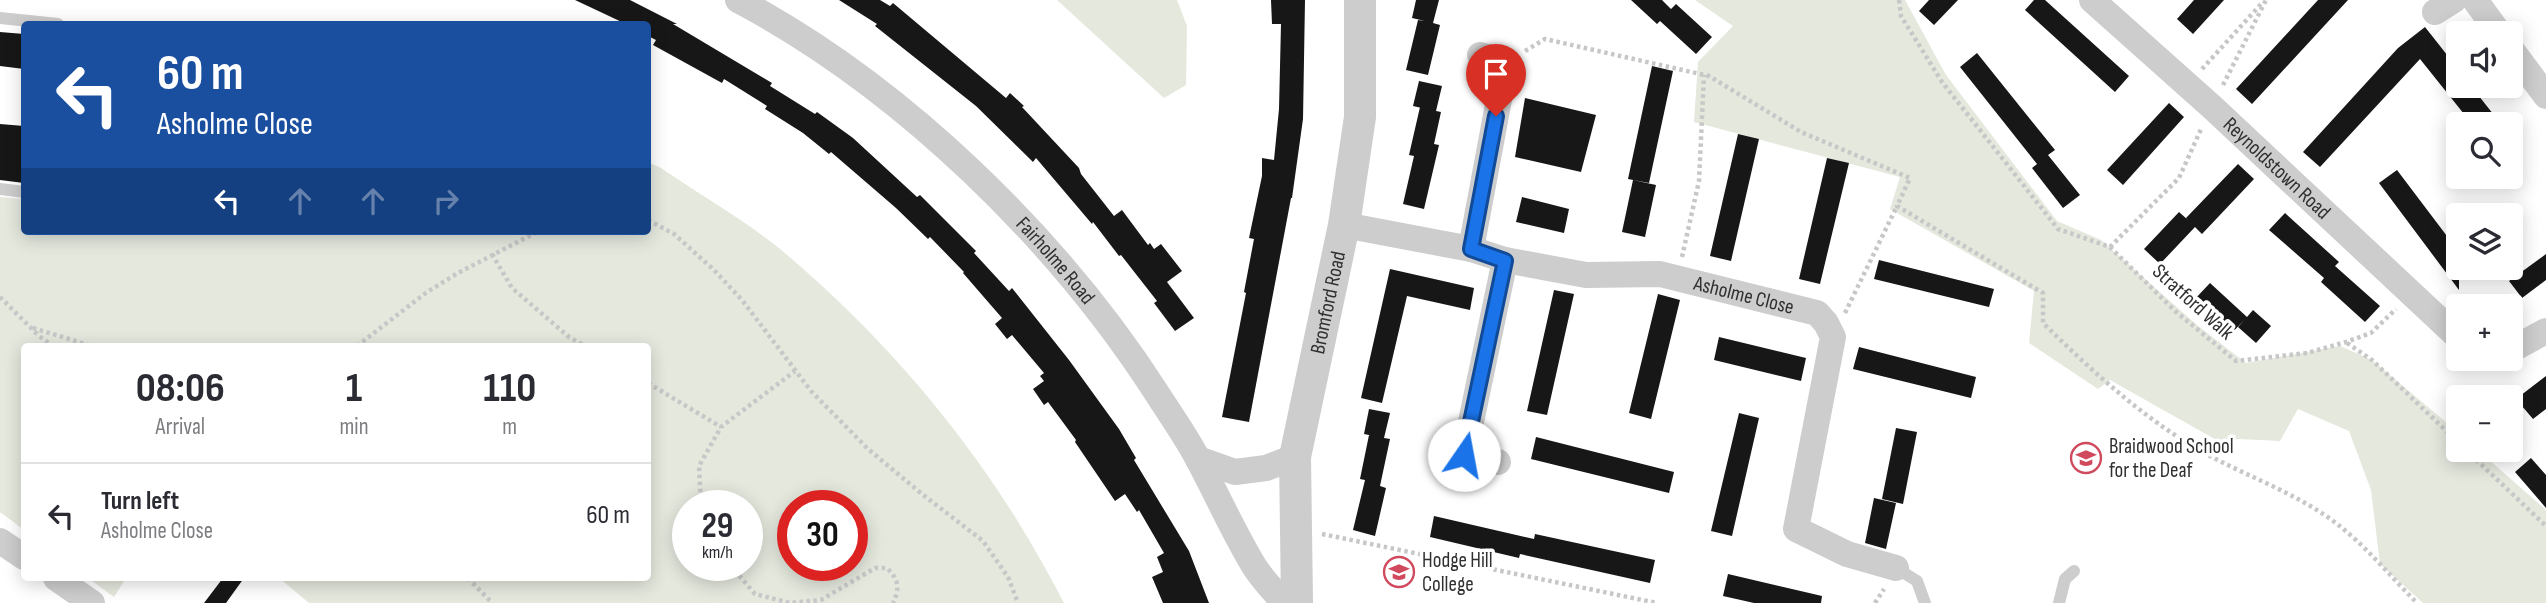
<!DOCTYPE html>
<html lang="en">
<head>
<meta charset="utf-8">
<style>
	:root { --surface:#fff; --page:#f2f2f3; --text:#2b2b33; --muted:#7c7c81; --line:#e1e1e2 }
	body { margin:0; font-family:"Sofia Sans Condensed",sans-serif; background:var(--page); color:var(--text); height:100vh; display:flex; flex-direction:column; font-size:26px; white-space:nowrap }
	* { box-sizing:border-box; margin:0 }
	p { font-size:23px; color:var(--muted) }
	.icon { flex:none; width:38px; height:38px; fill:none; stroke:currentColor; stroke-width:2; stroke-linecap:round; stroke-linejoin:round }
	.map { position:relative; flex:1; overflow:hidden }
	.details { position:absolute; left:21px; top:343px; width:630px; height:238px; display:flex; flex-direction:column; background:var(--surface); border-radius:7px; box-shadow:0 4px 18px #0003 }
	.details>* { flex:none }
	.top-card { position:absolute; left:21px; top:21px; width:630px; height:214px; border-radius:7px; box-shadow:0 4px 18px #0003; background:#1a4fa0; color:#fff; overflow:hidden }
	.controls { position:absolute; left:2446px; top:21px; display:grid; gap:14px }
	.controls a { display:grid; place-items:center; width:77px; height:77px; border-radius:7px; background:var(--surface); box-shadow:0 4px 18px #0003; font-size:35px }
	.speed { position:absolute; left:672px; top:490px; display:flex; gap:14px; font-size:35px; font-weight:700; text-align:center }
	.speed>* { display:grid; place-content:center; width:91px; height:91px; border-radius:50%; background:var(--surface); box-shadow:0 4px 18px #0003; line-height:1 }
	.speed small { font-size:18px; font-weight:400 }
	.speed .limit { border:10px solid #d22; background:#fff; color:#111 }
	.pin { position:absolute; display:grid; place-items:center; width:60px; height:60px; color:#fff; margin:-72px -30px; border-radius:50% 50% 50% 0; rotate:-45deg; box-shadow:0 0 7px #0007 }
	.pin .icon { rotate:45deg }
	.me { position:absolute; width:77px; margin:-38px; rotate:12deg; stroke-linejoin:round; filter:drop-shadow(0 0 5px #0008) }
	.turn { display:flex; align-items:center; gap:24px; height:147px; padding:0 21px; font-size:32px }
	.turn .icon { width:91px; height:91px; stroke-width:2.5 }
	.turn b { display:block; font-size:49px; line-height:60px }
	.lanes { display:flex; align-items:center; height:66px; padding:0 21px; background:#0003; justify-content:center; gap:35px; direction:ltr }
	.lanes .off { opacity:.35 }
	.eta { display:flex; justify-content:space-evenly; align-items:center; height:119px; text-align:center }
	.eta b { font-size:42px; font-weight:700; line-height:49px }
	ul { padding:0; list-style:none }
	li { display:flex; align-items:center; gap:21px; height:105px; padding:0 21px; border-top:2px solid var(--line) }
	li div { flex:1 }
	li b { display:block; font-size:26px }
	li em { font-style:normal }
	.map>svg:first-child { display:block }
	.green { fill:#e4e8dd; fill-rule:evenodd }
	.building { fill:#171717 }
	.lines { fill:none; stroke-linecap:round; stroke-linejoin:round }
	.path { stroke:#c7c7c7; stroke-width:4.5; stroke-dasharray:3.5 3.5; stroke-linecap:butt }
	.service { stroke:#cdcdcd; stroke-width:12 }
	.minor { stroke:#cdcdcd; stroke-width:26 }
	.tertiary { stroke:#cdcdcd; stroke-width:32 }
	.route-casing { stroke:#114b97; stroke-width:18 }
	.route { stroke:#1a73e8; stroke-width:12 }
	.labels { text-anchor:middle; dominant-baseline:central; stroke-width:7; stroke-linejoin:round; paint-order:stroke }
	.street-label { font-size:21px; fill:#303030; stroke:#fff }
	.poi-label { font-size:21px; fill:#303030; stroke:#fff; text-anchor:start }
</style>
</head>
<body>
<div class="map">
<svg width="2546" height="603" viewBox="0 0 2546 603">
	<rect width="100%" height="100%" fill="#fff"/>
	<path class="green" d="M1057,0H1177L1187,26L1186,85L1164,98Z
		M1695,0H1905L1946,75L2057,221L2101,240L2197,325L2246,363L2340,346L2372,360L2459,433V450H2478L2546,510V603H2423L2380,564L2371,490L2349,431L2298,409L2280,441L2239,439L2220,442L2110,380L2098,389L2029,343L2034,291L1890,209L1900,177L1694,122L1698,62L1733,26Z
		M648,162L661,168C700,195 743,219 780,249C898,348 994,466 1064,603H309L279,578H648V346H24V530L0,512V197L24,199V231H648ZM688,506H747V565H688ZM793,506H852V565H793Z
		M88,578H126L114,597Z"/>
	<path class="building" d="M575,0H630L677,24H673L772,83L770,86L815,114L817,112L853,138L917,197L920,195L976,251L974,253L1009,291L1012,288L1069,360L1119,429L1136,458L1134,460L1189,551L1209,603H1163L1152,577L1163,572L1157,557L1164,553L1139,510L1137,512L1125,494L1115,501L1075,442L1076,440L1048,402L1044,405L1033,389L1044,381L1040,376L1044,373L1012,335L1007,339L995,324L1002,318L963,273L964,272L930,237L928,239L896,208L831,152L829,154L803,133L765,109L767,106L724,79L722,83L653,45L656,40L648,36V24H626Z
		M839,0H880L890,6L893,3L1006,98L1010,93L1024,106L1022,107L1079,168L1081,174L1114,216L1122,210L1148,245L1150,243L1154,249L1161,244L1182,271L1167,282L1194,318L1175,331L1154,303L1157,301L1121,255L1119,256L1093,222L1092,224L1036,158L1033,162L976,106L875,26L877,24Z
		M1271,0H1305L1303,119L1292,198H1291L1249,422L1222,417L1246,293L1244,292L1254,239L1249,238L1262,176V158L1274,160L1279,109L1281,24H1272Z
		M1416,0H1439L1433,23L1440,25L1428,75L1406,70L1418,20L1425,21L1412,18Z
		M1631,0H1662L1671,9L1676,4L1712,37L1696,54L1660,21L1657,24Z
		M1929,0H1958L1934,25L1919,11Z
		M2034,0H2045L2129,76L2115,92L2025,10Z
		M2194,0H2224L2193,34L2177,19Z
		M2318,0H2348L2252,104L2236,89Z
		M2425,27L2459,70V86H2471L2501,124H2472L2420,59L2320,167L2303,152L2398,48Z
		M0,32L24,34V69L0,66Z
		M1977,53L2055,150L2048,155L2080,195L2063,208L2032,168L2037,164L1960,67Z
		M1652,66L1673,71L1649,183L1628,179Z
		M1419,81L1442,86L1436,111L1441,112L1434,144L1439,145L1424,209L1403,204L1414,156L1409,155L1420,107L1426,109L1413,106Z
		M1525,98L1596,115L1581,172L1515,157Z
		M2169,103L2184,117L2123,185L2107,170Z
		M0,124L24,126V183L0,180Z
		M1738,134L1759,139L1731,261L1710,256Z
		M1827,158L1849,163L1820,284L1799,279Z
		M2238,164L2254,179L2202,234L2195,227L2160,264L2144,249L2179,212L2188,220L2186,218Z
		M2397,170L2459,252V290L2379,183Z
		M1633,180L1656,185L1645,237L1622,232Z
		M1522,197L1569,209L1564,233L1516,222Z
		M2285,213L2339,262L2335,266L2380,306L2365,322L2321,282L2324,278L2269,230Z
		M2546,254V280L2522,298L2509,281Z
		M1879,260L1994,289L1989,307L1874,279Z
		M1390,269L1474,288L1470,310L1407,296L1382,403L1361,398Z
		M2210,283L2247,317L2253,310L2271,326L2256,343L2238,327L2245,319L2231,334L2194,300Z
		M1554,290L1574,294L1547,415L1527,411Z
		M1658,294L1680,300L1651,419L1629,413Z
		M1719,337L1806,358L1801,381L1714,360Z
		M1859,347L1976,377L1971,398L1853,369Z
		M2546,376V409L2533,419L2516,399Z
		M1369,409L1390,413L1384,438L1390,439L1380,486L1386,488L1375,536L1353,530L1365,480L1360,479L1369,435L1374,436L1364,434Z
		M1739,413L1759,418L1732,536L1711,531Z
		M1896,428L1917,432L1903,504L1882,499Z
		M1536,437L1674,472L1669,493L1531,459Z
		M2531,458L2546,475V508L2515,472Z
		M1874,498L1896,503L1886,549L1865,543Z
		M1434,516L1534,539L1535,534L1655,560L1650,583L1520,554L1519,558L1430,537Z
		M1728,574L1822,596L1821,603H1754L1723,596Z
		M223,578H244L226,603H204Z"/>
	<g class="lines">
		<path class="path" d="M1899,0L1901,16L1942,82L2058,229L2110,247L2175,311L2236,361L2307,353L2346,342L2371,333L2396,309
			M1525,51L1545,39L1709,76L1801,132L1910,178L1897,206L2043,293V323C2094,373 2147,422 2210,456C2251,478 2300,495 2337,524C2366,546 2391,577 2417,603
			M2202,69L2262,3
			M2223,85L2266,0
			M648,220L674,234L714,270L742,300L811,391L868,449L922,494L983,541L1008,577L1018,603
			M2110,247L2179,178L2202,127
			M492,254L512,288L569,337L585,346
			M1682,257L1699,181L1704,75
			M0,297L39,336L53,346
			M1845,313L1897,206
			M33,328L92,346
			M2347,343L2372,360L2459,443
			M357,346L427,292L458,273L539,231
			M648,383L721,427
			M2466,450L2546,526
			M701,506L699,466L721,427L795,371
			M1322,534L1657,603
			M730,565L755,594L790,603L821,600L875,568H887C899,580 900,588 893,603
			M468,578L492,603
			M1875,603L1884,589"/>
		<path class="service" d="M0,18L58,24
			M0,189L24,192
			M1896,568L1917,581L1925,603
			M2059,603L2065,579L2074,571"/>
		<g class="minor">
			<path id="s1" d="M738,0C902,87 1058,239 1158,395C1172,417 1188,439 1200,463C1218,497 1234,533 1254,566C1262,579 1274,591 1284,603"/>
			<path id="s2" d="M2092,0L2212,107L2459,338"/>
			<path d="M2475,0L2499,33"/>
			<path d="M2435,12L2454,0"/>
			<path d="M2511,49L2546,96"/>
			<path id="s3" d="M1344,225L1471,249L1505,260L1586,275L1660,274L1817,313L1826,323L1833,337L1796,529L1847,554L1896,568"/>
			<path d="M1471,249L1506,62L1480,55"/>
			<path d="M2511,350L2546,331"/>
			<path d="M1198,459L1235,472L1266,468L1295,457"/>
			<path d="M1498,462L1464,455L1505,260"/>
			<path d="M0,541L24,557"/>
			<path d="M56,578L92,603"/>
		</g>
		<path class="tertiary" id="s4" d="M1297,603L1295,457L1344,225L1360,117V0"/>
	</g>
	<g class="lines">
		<g class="route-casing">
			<path id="route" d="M1464,455L1505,261L1471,249L1496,116"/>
		</g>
		<use href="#route" class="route"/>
	</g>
	<defs>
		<g id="school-ring" transform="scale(1.575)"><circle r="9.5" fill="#fff" stroke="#d0495d" stroke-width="1.5"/><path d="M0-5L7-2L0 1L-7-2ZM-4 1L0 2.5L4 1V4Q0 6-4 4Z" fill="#d0495d"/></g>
	</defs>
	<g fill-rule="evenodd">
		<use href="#school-ring" x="2086" y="458"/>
		<use href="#school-ring" x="1399" y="572"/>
	</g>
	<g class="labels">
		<g class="street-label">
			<text stroke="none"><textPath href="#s2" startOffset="250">Reynoldstown Road</textPath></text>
			<text stroke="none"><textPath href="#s1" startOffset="413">Fairholme Road</textPath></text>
			<text stroke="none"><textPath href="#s3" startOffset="408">Asholme Close</textPath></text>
			<text stroke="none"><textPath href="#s4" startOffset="304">Bromford Road</textPath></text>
			<text transform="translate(2193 302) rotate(42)">Stratford Walk</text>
		</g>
		<g class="poi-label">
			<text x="2109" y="446">Braidwood School<tspan x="2109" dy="24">for the Deaf</tspan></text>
			<text x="1422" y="560">Hodge Hill<tspan x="1422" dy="24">College</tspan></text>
		</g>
	</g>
</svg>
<div class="controls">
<a><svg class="icon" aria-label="sound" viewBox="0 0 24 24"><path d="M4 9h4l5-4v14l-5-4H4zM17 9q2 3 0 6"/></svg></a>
<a><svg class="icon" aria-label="search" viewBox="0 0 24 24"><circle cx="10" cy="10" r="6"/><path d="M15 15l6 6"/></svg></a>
<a><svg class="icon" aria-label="layers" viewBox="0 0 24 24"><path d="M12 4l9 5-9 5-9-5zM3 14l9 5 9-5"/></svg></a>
<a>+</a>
<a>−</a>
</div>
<div class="speed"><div>29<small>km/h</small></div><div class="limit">30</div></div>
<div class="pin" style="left:1496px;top:116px;background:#d93025"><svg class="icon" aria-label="arrive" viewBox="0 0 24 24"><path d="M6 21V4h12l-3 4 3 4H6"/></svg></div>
<svg class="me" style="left:1464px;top:455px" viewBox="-20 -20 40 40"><circle r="19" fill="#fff"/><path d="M0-13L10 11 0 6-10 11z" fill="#1a73e8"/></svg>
<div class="top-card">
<div class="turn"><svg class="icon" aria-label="left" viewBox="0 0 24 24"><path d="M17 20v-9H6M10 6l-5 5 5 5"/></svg><div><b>60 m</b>Asholme Close</div></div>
<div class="lanes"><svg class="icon" aria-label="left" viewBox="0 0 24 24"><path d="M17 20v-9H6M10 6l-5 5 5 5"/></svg><svg class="icon off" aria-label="ahead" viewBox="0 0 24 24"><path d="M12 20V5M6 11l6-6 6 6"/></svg><svg class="icon off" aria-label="ahead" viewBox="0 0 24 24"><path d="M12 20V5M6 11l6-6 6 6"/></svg><svg class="icon off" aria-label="right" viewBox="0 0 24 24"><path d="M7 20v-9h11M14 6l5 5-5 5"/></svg></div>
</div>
<section class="details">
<div class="eta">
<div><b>08:06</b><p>Arrival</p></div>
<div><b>1</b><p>min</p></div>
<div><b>110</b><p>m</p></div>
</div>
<ul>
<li><svg class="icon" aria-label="left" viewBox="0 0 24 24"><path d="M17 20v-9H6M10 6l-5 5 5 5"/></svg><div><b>Turn left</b><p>Asholme Close</p></div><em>60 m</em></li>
</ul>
</section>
</div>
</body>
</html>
